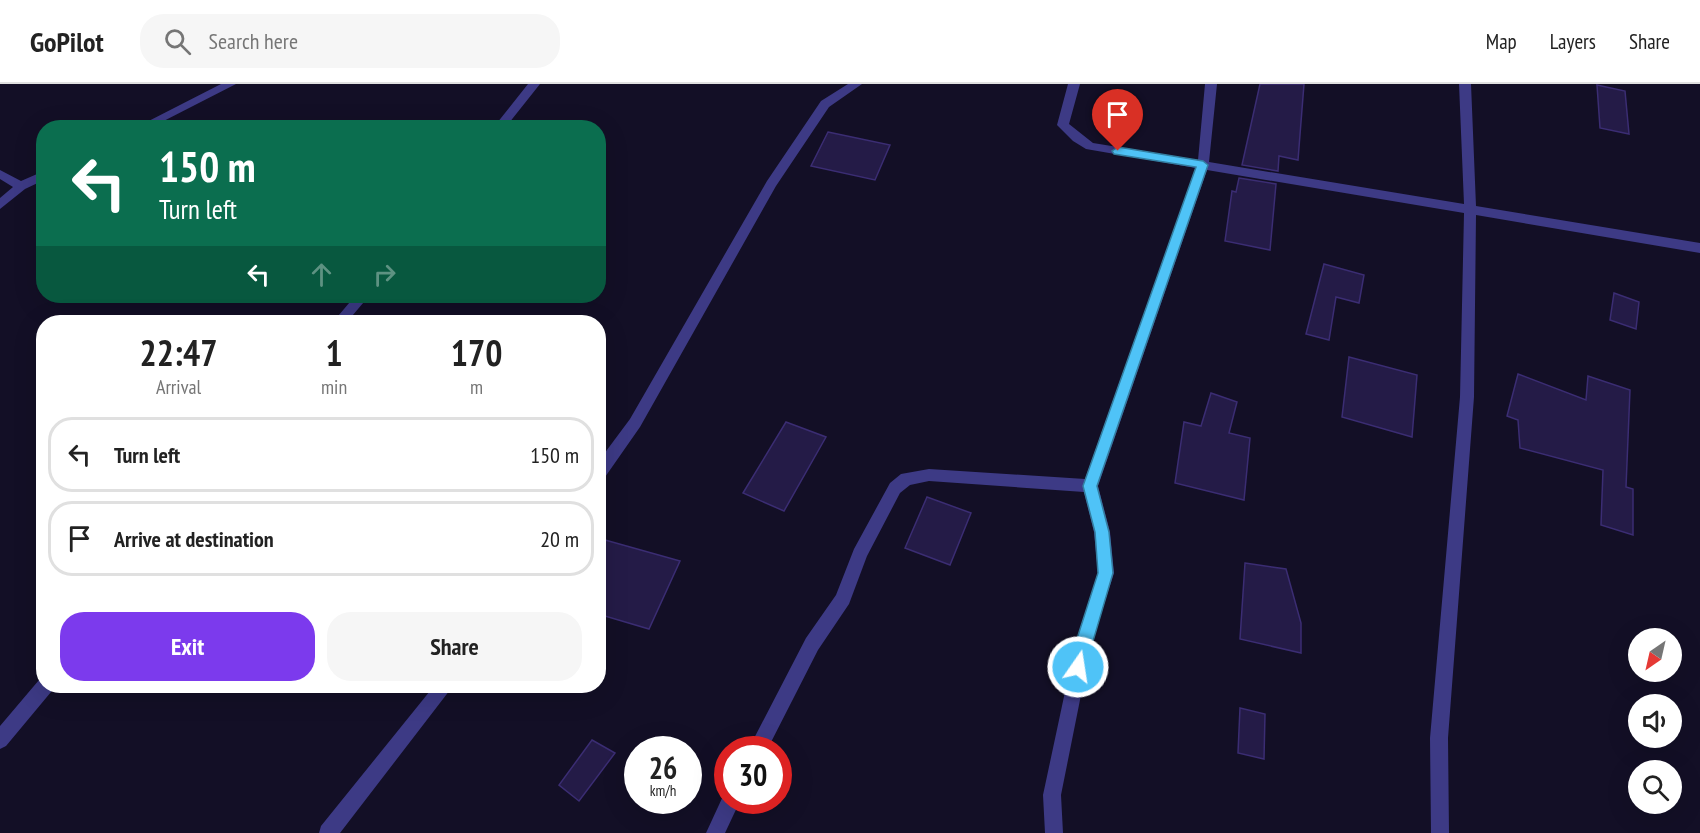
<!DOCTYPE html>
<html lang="en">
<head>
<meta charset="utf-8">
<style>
	:root { --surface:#fff; --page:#f6f6f6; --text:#222; --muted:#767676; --line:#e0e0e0; --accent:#7c3aed }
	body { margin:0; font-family:"PT Sans Narrow",sans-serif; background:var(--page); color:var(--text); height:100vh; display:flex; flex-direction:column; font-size:22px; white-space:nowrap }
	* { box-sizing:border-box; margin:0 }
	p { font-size:20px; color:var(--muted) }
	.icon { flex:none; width:33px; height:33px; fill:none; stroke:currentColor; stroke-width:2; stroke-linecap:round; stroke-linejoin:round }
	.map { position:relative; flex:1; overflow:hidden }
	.drawer { position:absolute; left:36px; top:231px; width:570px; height:378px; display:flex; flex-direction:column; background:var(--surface); border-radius:24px; box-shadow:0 6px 24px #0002 }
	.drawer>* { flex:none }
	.banner { position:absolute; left:36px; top:36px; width:570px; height:183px; border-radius:24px; box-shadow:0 6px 24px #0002; background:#0b6e4f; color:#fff; overflow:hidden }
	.needle { width:39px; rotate:214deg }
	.fabs { position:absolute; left:1628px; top:544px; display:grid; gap:12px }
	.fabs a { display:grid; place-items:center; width:54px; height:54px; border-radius:50%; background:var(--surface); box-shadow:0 6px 24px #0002; font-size:30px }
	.speed { position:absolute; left:624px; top:652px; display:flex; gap:12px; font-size:30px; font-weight:700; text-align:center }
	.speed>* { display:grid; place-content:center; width:78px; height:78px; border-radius:50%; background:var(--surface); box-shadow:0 6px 24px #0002; line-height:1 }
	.speed small { font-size:15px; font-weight:400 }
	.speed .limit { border:9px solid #d22; background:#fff; color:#111 }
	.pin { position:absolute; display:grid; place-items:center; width:51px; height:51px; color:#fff; margin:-62px -26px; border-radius:50% 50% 50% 0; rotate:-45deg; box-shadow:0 0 6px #0007 }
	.pin .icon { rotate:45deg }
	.me { position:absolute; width:66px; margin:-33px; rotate:13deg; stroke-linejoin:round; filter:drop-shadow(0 0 4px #0008) }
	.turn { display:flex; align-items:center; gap:21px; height:126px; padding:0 24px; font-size:27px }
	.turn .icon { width:78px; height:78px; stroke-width:2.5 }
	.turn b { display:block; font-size:42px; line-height:51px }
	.lanes { display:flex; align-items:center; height:57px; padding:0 24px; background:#0003; justify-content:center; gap:30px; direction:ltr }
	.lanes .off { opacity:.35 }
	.eta { display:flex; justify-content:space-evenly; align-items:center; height:102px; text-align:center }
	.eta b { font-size:36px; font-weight:800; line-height:42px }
	.primary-button { display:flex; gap:12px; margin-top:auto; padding:12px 24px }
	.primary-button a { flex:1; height:69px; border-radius:24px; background:var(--accent); color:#fff; font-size:24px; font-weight:800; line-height:69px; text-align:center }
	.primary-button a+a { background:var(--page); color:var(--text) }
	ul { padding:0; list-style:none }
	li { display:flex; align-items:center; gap:18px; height:75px; margin:0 12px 9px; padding:0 12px; border:3px solid var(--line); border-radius:24px }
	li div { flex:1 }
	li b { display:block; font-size:22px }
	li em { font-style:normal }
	header { display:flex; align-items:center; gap:36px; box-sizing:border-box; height:84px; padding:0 30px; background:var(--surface); border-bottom:2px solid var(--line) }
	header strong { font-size:28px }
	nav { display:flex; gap:33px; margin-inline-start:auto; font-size:21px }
	.search { width:420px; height:54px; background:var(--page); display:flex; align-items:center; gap:15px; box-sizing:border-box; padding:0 21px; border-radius:24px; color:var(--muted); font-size:22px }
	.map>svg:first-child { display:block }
	.building { fill:#241b47; stroke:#3b2d73; stroke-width:1.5 }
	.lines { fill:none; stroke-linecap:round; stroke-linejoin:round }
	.minor { fill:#3d3a85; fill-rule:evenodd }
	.route { fill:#4fc3f7; stroke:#337fa1; stroke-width:1.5 }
</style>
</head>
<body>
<header>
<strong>GoPilot</strong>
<div class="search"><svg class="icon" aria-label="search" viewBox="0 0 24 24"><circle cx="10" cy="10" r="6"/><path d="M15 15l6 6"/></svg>Search here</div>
<nav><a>Map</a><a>Layers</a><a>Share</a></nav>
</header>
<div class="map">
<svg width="1700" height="749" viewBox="0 0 1700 749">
	<rect width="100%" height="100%" fill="#130f26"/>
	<path class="building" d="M1260,0H1304L1298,76L1279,72L1278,87L1242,81Z
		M1597,1L1625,7L1629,50L1600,44Z
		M828,48L890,61L875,96L811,82Z
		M1239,94L1276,100L1270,166L1225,157L1232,107L1236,108Z
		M1324,180L1364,191L1359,219L1336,213L1329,256L1306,250Z
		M1614,209L1639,218L1636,245L1610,236Z
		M1349,273L1417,291L1412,353L1342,333Z
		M1518,290L1586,316L1588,292L1630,306L1626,403L1633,405V451L1601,441L1603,386L1520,364L1518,336L1507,332Z
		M1211,309L1237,318L1229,349L1250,354L1244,416L1175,399L1184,338L1201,342Z
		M786,338L826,353L784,427L743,409Z
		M927,413L971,429L950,481L905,464Z
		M598,454L680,477L649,545L598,530Z
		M1245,479L1286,485L1301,539V569L1240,555Z
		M1240,624L1265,630L1264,675L1238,669Z
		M592,656L615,669L579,717L559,701Z"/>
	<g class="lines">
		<path class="minor" d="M221,0H236L150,44H135Z
			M528,0H540L505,44H493Z
			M848,0H862L829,23L776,102L640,343L603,396L598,397V378L630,335L767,97L821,17Z
			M1068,0H1080L1069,40L1093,59L1198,76L1205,0H1217L1209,78L1464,120L1459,0H1471L1476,122L1700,159V169L1476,131L1474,313L1448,654L1449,749H1431L1430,654L1460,313L1464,129L1207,86L1098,402L1110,448L1114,489L1091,561L1061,711L1063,749H1045L1043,711L1075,561L1098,489L1094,448L1084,408L929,397L910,401L900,409L867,472L849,520L818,566L767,666H748L806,554L836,511L854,465L890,399L901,390L929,385L1085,395L1196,84L1086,65L1073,57L1057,41Z
			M0,86L21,97L44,87V96L25,105L0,125V114L13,103L0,95Z
			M355,212H369L347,238H333Z
			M44,594V602H53L51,608L6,662L0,665V642L39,596Z
			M434,602H453L340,749H319L321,742Z
			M728,709V717H740L725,749H706L724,710Z"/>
	</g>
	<path class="route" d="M1118,63L1203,77L1208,81L1097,402L1109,448L1113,489L1084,588L1078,590L1073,588L1071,583L1075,561L1098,489L1095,448L1083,402L1196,83L1114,70L1112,67Z"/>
</svg>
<div class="fabs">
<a><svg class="needle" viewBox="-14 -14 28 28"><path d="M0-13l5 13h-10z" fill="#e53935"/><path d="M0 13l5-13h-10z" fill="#767676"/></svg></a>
<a><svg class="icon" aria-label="sound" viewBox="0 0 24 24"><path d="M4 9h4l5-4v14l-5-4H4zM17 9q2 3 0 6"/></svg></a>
<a><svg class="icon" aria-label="search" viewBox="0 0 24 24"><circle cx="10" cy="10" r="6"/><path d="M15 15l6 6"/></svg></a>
</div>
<div class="speed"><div>26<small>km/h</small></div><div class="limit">30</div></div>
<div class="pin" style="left:1118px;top:67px;background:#d93025"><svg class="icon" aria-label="arrive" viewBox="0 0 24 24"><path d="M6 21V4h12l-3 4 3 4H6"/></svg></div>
<svg class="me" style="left:1078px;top:583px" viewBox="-20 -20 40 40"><circle r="17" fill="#4fc3f7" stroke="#fff" stroke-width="3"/><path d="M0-11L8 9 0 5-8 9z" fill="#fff"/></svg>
<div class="banner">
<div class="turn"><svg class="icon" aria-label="left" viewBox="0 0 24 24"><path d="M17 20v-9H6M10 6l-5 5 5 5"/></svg><div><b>150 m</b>Turn left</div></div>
<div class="lanes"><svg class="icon" aria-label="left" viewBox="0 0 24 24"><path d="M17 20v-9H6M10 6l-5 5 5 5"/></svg><svg class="icon off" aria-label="ahead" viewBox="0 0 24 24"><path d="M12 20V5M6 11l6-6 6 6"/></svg><svg class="icon off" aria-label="right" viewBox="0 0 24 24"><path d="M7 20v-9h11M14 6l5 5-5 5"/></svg></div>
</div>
<section class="drawer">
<div class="eta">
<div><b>22:47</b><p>Arrival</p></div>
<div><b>1</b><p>min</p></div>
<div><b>170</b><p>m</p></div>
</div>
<ul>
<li><svg class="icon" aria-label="left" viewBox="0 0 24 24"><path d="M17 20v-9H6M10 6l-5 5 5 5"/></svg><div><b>Turn left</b></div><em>150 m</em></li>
<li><svg class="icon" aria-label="arrive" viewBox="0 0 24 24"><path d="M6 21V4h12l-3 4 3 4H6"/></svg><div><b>Arrive at destination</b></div><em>20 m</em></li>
</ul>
<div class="primary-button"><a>Exit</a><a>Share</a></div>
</section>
</div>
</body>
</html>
